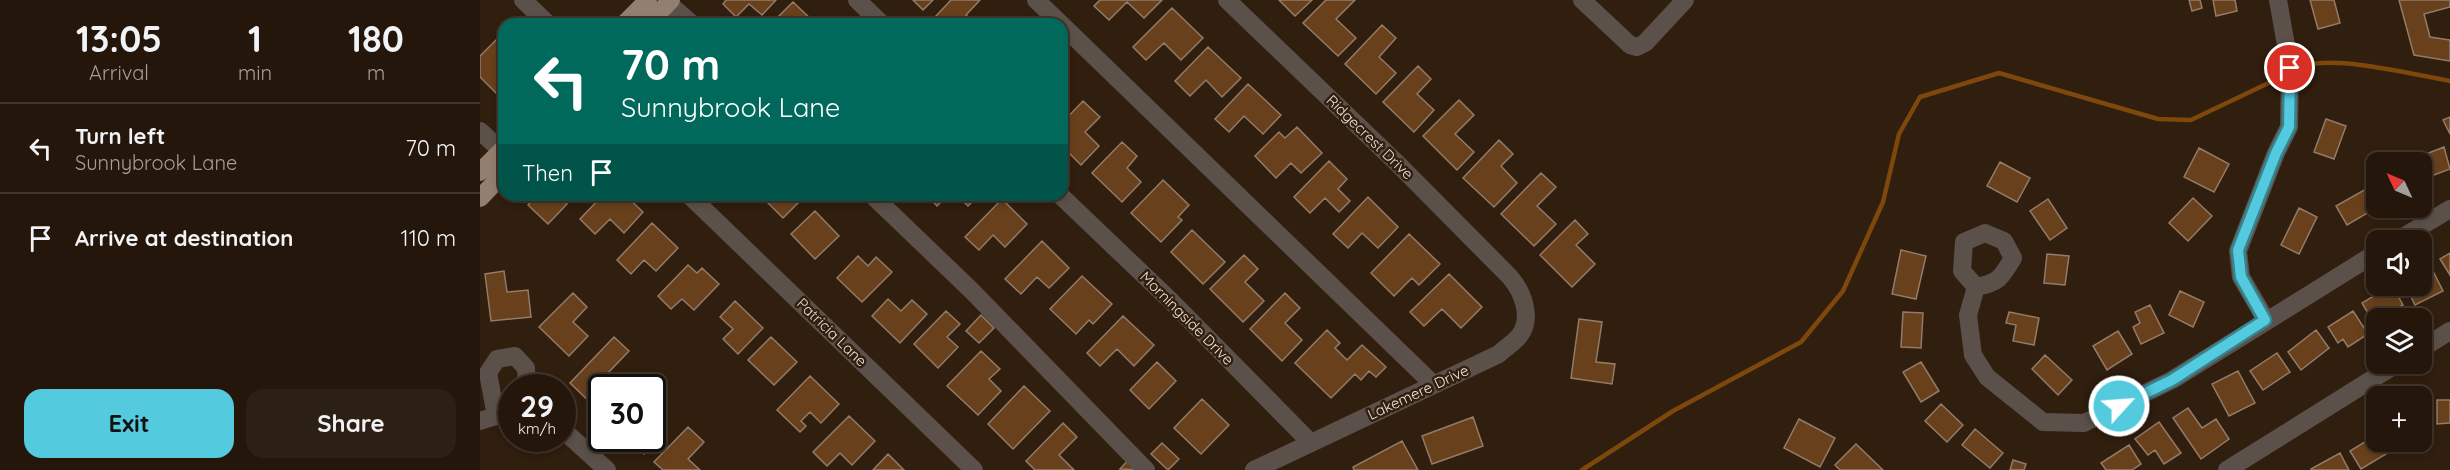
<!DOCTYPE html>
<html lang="en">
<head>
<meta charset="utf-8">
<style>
	:root { --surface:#24160a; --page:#2c1f13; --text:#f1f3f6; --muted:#a39f9c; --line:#41352b; --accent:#54cade }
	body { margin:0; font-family:Quicksand,sans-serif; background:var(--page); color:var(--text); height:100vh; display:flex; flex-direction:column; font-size:22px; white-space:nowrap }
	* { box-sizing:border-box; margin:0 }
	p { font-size:20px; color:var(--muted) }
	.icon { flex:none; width:33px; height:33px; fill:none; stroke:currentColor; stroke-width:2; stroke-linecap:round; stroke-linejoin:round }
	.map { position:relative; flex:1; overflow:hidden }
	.side { display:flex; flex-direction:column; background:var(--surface); width:480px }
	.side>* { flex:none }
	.top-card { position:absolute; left:18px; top:18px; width:570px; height:183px; border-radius:18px; box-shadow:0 3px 9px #0003,0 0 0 2px var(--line); background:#00695c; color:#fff; overflow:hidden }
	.needle { width:39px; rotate:314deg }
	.fabs { position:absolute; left:1886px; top:152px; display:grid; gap:12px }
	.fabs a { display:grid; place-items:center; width:66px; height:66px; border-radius:12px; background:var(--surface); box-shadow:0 3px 9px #0003,0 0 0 2px var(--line); font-size:30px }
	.speed { position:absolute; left:18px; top:374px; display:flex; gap:12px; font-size:30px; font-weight:700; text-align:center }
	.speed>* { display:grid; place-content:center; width:78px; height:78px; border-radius:50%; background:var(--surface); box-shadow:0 3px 9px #0003,0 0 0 2px var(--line); line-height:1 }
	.speed small { font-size:15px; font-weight:400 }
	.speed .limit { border:3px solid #111; border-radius:9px; background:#fff; color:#111 }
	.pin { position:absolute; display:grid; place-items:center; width:51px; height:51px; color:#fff; margin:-26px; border:3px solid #fff; border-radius:50%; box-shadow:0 2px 6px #0007 }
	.me { position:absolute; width:66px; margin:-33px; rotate:64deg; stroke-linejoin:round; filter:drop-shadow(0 0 4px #0008) }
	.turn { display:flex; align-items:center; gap:21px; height:126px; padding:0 24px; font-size:27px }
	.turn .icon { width:78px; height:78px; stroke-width:2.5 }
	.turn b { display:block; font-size:42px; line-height:51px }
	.then { display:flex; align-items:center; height:57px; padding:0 24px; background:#0003; gap:12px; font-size:22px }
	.eta { display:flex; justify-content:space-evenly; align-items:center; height:102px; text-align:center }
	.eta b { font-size:36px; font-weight:800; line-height:42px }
	.cta { display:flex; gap:12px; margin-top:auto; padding:12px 24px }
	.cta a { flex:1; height:69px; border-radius:18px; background:var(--accent); color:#111; font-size:24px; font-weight:800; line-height:69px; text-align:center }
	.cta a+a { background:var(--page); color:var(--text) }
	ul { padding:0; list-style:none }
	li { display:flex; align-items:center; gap:18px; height:90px; padding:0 24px; border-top:2px solid var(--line) }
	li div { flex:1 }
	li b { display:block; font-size:22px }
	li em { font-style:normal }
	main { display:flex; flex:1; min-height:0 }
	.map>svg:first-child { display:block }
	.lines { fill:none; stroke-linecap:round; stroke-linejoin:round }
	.stream { stroke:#7e470b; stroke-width:4.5 }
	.building { fill:#68401b; stroke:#937b69; stroke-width:1.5 }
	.minor { stroke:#5b514a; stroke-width:18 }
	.major { stroke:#937f70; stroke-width:18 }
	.route-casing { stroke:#378390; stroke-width:15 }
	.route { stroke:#54cade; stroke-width:10 }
	.labels { text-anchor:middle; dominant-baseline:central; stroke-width:5; stroke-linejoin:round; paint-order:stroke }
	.street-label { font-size:15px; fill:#ede0d6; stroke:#301e0e }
</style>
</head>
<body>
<main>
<section class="side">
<div class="eta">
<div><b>13:05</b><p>Arrival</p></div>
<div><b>1</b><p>min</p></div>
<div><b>180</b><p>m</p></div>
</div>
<ul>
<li><svg class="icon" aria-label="left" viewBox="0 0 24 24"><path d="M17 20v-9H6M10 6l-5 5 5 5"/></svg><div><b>Turn left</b><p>Sunnybrook Lane</p></div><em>70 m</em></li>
<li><svg class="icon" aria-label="arrive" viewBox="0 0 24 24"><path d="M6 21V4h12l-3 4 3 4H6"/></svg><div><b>Arrive at destination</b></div><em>110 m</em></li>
</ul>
<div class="cta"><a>Exit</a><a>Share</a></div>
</section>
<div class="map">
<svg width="1970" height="470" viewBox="0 0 1970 470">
	<rect width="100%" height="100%" fill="#301e0e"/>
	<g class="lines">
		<path class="stream" d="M1823,67C1850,54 1938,75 1970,81
			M1102,470L1193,411L1321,342L1363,291L1403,202L1419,134L1440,97L1519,73L1678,119L1711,120L1797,79"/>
	</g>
	<path class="building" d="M246,0H296L282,15L269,4L256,17L243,4Z
		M433,0H453L443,10Z
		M471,0H500L486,15L496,24H461L455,17Z
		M620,0H682L664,18L647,2L629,20L614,6Z
		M799,0H832L815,16Z
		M846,0H875L856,19L876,38L858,56L823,23Z
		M1709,0H1720L1722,8L1712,11Z
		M1733,0H1755L1757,11L1736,16Z
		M1830,0H1854L1860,23L1838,29Z
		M1919,0H1970V7L1944,14L1950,37L1970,40V61L1934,55Z
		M313,2L336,24H300L295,20Z
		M692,8L723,38L701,60L684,43L666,60L653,47Z
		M902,25L916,38L899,57L916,73L896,94L865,64Z
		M24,32V91L19,96L0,77V56Z
		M728,47L761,78L742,97L726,80L710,96L695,81Z
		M938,66L951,79L937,94L954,110L934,132L903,102Z
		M768,84L801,115L783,134L764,116L749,132L735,119Z
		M979,100L994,115L975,134L994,152L977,170L943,136Z
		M603,101L620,117L605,132L619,146L601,165L582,146V123Z
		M1970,117V134L1963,120Z
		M1846,119L1866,126L1854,159L1834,152Z
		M817,127L842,153L821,173L811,163L796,178L775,156L799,132L805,138Z
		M1019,140L1033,154L1021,166L1037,183L1014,207L983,178Z
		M642,142L657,156L647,168L661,182L642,202L612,173Z
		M1964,147L1970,169L1941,180V162H1934L1933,159Z
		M1719,148L1749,164L1734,192L1704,177Z
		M849,161L867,179L858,189L870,201L859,212L845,198L830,213L814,197Z
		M1520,162L1550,178L1537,202L1507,186Z
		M1061,173L1076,187L1057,206L1076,224L1054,246L1021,214Z
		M683,180L709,205L698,217L702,220L681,242L651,213Z
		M1886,189L1896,208L1867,225L1856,206Z
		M57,195H78L87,204L68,224L48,205Z
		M123,195H145L163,212L144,233L130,219L115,234L100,219Z
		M280,195H326L303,218Z
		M447,195H468L457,206Z
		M477,195H499L488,206Z
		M888,197L918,227L898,248L882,233L868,248L853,234Z
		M1713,198L1732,216L1708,241L1689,223Z
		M522,199L547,224L525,247L513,235L499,250L485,237Z
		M1568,199L1587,228L1570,240L1550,211Z
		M1819,208L1837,217L1819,254L1801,245Z
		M335,211L359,236L335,259L311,234Z
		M1095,220L1108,234L1096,245L1115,264L1092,287L1060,255Z
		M172,223L198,248L176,271L164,260L151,274L137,260Z
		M712,230L745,262L723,284L691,252Z
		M929,234L960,264L939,285L932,278L914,296L891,273Z
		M562,241L589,268L569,288L557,277L541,294L525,279Z
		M1421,250L1446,256L1436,299L1412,294Z
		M1970,253V275L1960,259Z
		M1567,254L1589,256L1585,285L1564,283Z
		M764,255L778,269L765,282L784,301L763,322L730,289Z
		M378,256L388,266L396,257L412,272L382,302L357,278Z
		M208,265L217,273L222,268L239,284L214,310L202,299L191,309L178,296Z
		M24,271L27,292L48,290L51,317L11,321L5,274Z
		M1953,271L1963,291L1935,305L1925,285H1941V277Z
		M969,274L1002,307L981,328L962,309L944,326L930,312Z
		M602,276L632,304L613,324L609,320L596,334L570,309Z
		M1912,285L1923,305L1896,318L1893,322L1882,303Z
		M1700,291L1724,302L1713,327L1689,315Z
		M93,293L107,307L93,322L108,336L89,356L59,327Z
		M805,293L820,308L805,323L822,340L802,361L770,329Z
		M408,299L421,311L432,300L447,314L420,343L392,316Z
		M255,301L283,328L258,354L243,339L253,329L240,317Z
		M1670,305L1684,333L1661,344L1653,327L1660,323L1655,312Z
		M466,311L480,324L467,337L478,347L458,368L434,344Z
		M1873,311L1888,334L1868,347L1863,339L1858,343L1848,327Z
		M1423,312L1443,313L1441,348L1421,347Z
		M1529,312L1559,318L1554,345L1533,341L1536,325L1526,323Z
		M501,315L514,328L499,343L486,331Z
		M643,316L674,345L654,366L637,349L620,366L607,353Z
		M1099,319L1122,322L1116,362L1135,364L1132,384L1091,378Z
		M847,330L860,343L855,348L867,360L882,345L906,367L896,377L889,371L881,380L875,374L851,398L815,363Z
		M1836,330L1849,348L1821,370L1808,352Z
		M1638,331L1652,354L1627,370L1613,346Z
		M134,337L149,351L124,377L134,387H122V405L117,409L90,383Z
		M291,337L317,362L294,385L268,360Z
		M501,351L520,369L509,379L521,391L498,415L467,386Z
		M1797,353L1810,372L1783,390L1770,371Z
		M1565,355L1592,380L1578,395L1552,369Z
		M677,362L696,381L669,409L650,390Z
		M1441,362L1459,391L1441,402L1423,372Z
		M1758,371L1775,403L1749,416L1732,384Z
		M330,376L359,404L341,423L330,412L321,421L326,426L320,432L297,410Z
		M544,386L570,411L533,449L508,424Z
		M722,399L749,425L721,454L694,428Z
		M172,400L182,409L172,419Z
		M1957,400H1970V423L1957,424Z
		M1461,404L1483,425L1467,442L1445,421Z
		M1708,408L1722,428L1736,419L1749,439L1721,459L1693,418Z
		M369,416L395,441L372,465L360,453L347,466L333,452Z
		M993,417L1003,446L952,464L942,436Z
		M1319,419L1355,438L1340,467L1304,448Z
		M1679,422L1701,453L1684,464L1675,450L1668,455L1655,439Z
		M583,423L597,437L579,455L594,470H555L546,461Z
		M172,427L182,436L164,454L147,438H172Z
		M208,427L224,442L208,459L220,470H183L174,462Z
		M1495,429L1523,453L1510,468L1482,445Z
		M1896,435V441H1905L1911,451L1881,469L1870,451Z
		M922,441L938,470H874L873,467Z
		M682,443L699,459L688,470L671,454Z
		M1376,444L1403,470H1360L1355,465Z
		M1649,445L1661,464L1652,470H1626L1621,463Z
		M1860,453L1869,470H1831V469Z
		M408,454L424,470H393Z
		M650,458L662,470L640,469Z
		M1533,460L1546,464L1544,470H1530Z"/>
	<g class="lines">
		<path class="minor" d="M43,0L68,24
			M377,0L402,24
			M556,0L581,24
			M747,0L920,166L1030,277C1042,291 1053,317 1040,335C1035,342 1025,348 1019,354L774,470
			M1102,0L1150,45L1157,47L1165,43L1205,0
			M188,3L212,24
			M582,25L954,385
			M0,131L24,153
			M209,195L494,470
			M392,195L492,291L666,470
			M580,195L691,301L831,443
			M1505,233L1524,241L1533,258C1521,278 1519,283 1496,287L1482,271L1484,242Z
			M1918,240L1970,209
			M1496,287L1488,315L1493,355L1507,377L1563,422L1604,423L1692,380L1896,253
			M1786,320L1761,277L1758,251L1796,153L1809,127L1810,68L1798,0
			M1941,349L1970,331
			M16,416L8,373L17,359L35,356L46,368L47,387
			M0,421L32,411
			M82,429L127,470
			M1747,470L1918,363"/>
		<path class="major" d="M144,24L168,0
			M168,24L191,0
			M0,172L24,148
			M0,198L24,173"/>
	</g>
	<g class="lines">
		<g class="route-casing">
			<path id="route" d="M1639,406L1692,380L1785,320L1761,277L1758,250L1796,153L1809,127L1810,68"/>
		</g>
		<use href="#route" class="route"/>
	</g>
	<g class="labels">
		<g class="street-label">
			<text transform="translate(890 137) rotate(44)">Ridgecrest Drive</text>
			<text transform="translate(707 318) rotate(45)">Morningside Drive</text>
			<text transform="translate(352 332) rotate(44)">Patricia Lane</text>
			<text transform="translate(938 392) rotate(-25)">Lakemere Drive</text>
		</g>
	</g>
</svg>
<div class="fabs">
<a><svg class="needle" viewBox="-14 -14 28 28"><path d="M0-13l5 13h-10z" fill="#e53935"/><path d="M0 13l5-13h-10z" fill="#a39f9c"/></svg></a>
<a><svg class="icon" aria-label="sound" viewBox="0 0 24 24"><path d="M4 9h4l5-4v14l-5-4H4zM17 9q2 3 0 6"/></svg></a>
<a><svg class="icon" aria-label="layers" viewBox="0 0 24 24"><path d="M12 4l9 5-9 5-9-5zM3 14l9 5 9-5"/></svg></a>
<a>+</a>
</div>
<div class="speed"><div>29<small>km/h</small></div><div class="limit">30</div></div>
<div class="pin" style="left:1810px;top:68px;background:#d93025"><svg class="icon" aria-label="arrive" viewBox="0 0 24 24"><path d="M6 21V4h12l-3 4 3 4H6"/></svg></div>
<svg class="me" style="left:1639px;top:406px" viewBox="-20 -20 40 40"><circle r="17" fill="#54cade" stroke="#fff" stroke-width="3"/><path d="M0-11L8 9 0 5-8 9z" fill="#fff"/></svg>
<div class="top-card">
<div class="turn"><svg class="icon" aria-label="left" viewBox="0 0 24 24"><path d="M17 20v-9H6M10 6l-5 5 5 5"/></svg><div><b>70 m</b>Sunnybrook Lane</div></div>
<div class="then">Then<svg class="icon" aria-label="arrive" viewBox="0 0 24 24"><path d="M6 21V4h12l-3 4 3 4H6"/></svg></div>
</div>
</div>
</main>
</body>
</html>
